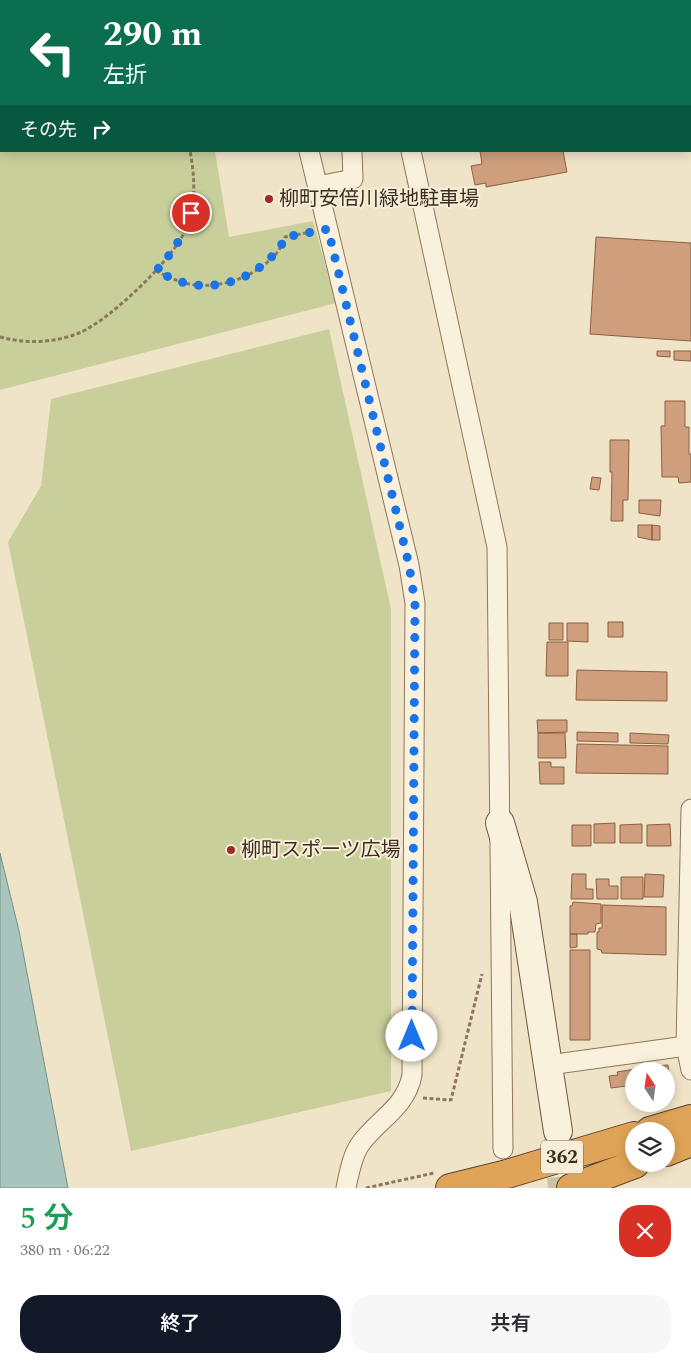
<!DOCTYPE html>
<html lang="ja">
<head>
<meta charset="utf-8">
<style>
	:root { --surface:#fff; --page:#f7f7f7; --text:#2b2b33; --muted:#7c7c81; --accent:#111827 }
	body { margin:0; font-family:Spectral,"Noto Sans JP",serif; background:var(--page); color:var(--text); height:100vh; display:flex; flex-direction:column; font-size:19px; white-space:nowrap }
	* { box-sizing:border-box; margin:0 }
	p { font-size:16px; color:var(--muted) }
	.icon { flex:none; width:28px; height:28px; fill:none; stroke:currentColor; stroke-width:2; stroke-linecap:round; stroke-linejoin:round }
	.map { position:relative; height:1188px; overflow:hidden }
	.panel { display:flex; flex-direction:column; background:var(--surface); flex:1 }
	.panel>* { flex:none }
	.hud { position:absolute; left:0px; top:0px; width:691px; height:152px; box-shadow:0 2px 12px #0003; background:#0b6e4f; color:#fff; overflow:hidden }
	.needle { width:32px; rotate:347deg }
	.controls { position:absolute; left:625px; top:1062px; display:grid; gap:10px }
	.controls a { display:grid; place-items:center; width:50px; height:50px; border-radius:50%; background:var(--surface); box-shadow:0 2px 12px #0003; font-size:25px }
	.pin { position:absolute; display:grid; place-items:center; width:42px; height:42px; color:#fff; margin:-21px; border:2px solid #fff; border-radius:50%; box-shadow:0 1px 5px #0007 }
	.me { position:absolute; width:55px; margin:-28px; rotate:0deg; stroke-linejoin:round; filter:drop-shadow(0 0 4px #0008) }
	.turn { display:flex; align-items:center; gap:18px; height:105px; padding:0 20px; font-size:22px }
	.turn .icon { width:65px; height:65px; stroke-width:2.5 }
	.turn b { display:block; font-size:35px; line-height:42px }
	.then { display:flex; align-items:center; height:48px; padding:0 20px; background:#0003; gap:10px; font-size:19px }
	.round { display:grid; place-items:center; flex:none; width:52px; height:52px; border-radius:20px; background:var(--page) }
	.summary { display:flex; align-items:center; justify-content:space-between; height:85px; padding:0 20px }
	h1 { font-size:30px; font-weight:600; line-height:38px; color:#1e9e55 }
	.action { display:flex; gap:10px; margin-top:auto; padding:10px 20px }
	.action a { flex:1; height:58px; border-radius:20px; background:var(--accent); color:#fff; font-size:20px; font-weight:600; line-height:58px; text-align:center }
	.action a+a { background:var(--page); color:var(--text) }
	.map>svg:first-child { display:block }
	.green { fill:#c9cf9b }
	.water { fill:#a9c4bc; stroke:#6f938a }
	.building { fill:#cf9f7d; stroke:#8d5f41 }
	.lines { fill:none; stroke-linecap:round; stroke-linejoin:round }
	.secondary-tunnel { stroke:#ccc0a6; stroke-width:28; stroke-dasharray:28 14; stroke-linecap:butt }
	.street-casing { stroke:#8d765c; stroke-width:21 }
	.secondary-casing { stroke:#6f573f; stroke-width:30 }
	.highway-casing { stroke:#5b4430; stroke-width:30 }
	.path { stroke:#8d765c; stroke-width:3; stroke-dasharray:4 2.5; stroke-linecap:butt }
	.street { stroke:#faf1dc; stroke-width:19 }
	.secondary { stroke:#faf1dc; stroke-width:28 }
	.highway { stroke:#e0a458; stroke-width:28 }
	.route { stroke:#1a73e8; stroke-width:9; stroke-dasharray:0 16.2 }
	.poi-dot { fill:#9e2a2b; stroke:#f7eed8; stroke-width:2 }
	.labels { text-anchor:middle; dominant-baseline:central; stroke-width:4; stroke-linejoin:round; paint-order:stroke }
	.shield { fill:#f7eed8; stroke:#756857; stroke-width:1 }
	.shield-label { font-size:19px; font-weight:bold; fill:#3d2e20 }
	.poi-label { font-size:20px; fill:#3d2e20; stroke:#f7eed8; text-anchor:start }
</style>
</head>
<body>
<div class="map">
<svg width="691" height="1188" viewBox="0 0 691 1188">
	<rect width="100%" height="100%" fill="#f0e4c8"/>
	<path class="green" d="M0,0H189L1,1V151H215L229,237L313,221L336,303L0,390Z
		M329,329L391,609V1091L131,1151L8,542L41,486L51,399Z"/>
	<path class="water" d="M0,853L19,931L68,1188H0Z"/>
	<path class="building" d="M478,0H536V1H471Z
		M480,151H563L567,172L486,187V183L475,185L471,166L482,164Z
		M596,237L691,243V341L590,334Z
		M657,351H670V357L657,356Z
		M674,351H691V361L674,360Z
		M665,401H685V427H689V454H691V482L679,483L678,477H662L661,426H665Z
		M610,440H629L628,500H623V521H611L612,472H610Z
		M592,477L601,478L599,490L590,489Z
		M639,500H661L660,516L639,513Z
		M638,525H652V540L638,537Z
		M652,525L660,526V540H652Z
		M608,622H623V637H608Z
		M549,623H563V640H549Z
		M567,623H588V642L567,641Z
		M547,642H568V676H546Z
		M577,670L667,672V701L576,700Z
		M537,720H567V732L538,733Z
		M577,732L618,733V742L577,741Z
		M538,733H565L566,758H538Z
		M630,733L669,735L668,744L630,743Z
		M577,744L668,746V774L576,773Z
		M539,762H551V767H564V784H540Z
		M615,823V843H594V824Z
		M642,824V843H620V825Z
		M670,824L671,846H647V825Z
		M572,825H591V846H572Z
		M572,874H586V889H593V899H571Z
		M645,874L664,875L663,897H644Z
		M621,877H643V899H621Z
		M596,879H609V886H618V899H597Z
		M573,902L601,904V923L596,924L595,932H588V934H570V906H572Z
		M602,905L666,907V955L602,953L601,950L597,949V932H599V928H602Z
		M570,934H577V947L570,948Z
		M570,950H590V1040H570Z
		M668,1065L669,1073L666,1074V1071H655L654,1066Z
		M654,1066L655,1071H634V1085L611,1088L609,1076L618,1075L617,1072Z"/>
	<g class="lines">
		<path class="secondary-tunnel" d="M558,1135L562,1188"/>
		<g class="street-casing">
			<path id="street" d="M279,0V1
				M343,0V1
				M382,0L383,1
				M309,151L409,565L415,603L412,1075C406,1107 380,1118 361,1143C352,1155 349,1174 346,1188
				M411,151L497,547L503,1149
				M318,186L353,179L352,151
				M691,809L686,1046L691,1070
				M549,1065L686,1046"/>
		</g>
		<g class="secondary-casing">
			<path id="secondary" d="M500,823L523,902L558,1131"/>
		</g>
		<g class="highway-casing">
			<path id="highway" d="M650,1131L691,1119
				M666,1152L691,1142
				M450,1188L507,1174L634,1136
				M571,1188L635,1164"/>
		</g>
		<path class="path" d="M79,0V1
			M141,1L142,0
			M156,271C169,277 182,284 196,285C225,288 257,275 276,254C280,249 283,243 285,237L311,232
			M0,337C26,344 54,343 79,333C110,320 175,258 187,227C196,202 195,177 190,151
			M423,1098L451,1100L482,974
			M366,1188L434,1173"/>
		<use href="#street" class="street"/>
		<use href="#secondary" class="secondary"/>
		<use href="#highway" class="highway"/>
	</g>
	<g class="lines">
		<path class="route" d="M191,213C184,236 172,253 156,271C169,277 182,284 196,285C233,289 269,269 286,237L328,229L409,565L415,603L412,1036"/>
	</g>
	<g class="poi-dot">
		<circle cx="269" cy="199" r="5"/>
		<circle cx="231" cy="850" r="5"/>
	</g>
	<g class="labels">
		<rect class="shield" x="541" y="1140.5" width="42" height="33" rx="4"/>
		<g class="shield-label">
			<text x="562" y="1157">362</text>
		</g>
		<g class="poi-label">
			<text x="279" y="199">柳町安倍川緑地駐車場</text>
			<text x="241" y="850">柳町スポーツ広場</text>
		</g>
	</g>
</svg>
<div class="controls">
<a><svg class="needle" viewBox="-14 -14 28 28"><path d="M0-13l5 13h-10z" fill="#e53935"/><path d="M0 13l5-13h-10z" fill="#7c7c81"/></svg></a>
<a><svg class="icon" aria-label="layers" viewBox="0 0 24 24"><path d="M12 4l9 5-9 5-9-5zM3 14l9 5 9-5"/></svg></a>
</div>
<div class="pin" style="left:191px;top:213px;background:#d93025"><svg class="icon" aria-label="arrive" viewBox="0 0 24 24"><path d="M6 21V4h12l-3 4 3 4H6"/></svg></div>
<svg class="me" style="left:412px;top:1036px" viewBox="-20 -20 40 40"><circle r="19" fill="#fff"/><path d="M0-13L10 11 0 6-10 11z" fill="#1a73e8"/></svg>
<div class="hud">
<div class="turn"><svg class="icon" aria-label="left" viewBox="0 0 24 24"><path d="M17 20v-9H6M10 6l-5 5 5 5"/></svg><div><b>290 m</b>左折</div></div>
<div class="then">その先<svg class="icon" aria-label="right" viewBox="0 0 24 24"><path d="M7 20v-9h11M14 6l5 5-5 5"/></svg></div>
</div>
</div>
<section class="panel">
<div class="summary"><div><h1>5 分</h1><p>380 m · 06:22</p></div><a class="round" style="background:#d93025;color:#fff"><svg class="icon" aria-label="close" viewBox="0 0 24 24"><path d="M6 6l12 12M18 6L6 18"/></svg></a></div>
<div class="action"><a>終了</a><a>共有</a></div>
</section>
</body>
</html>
